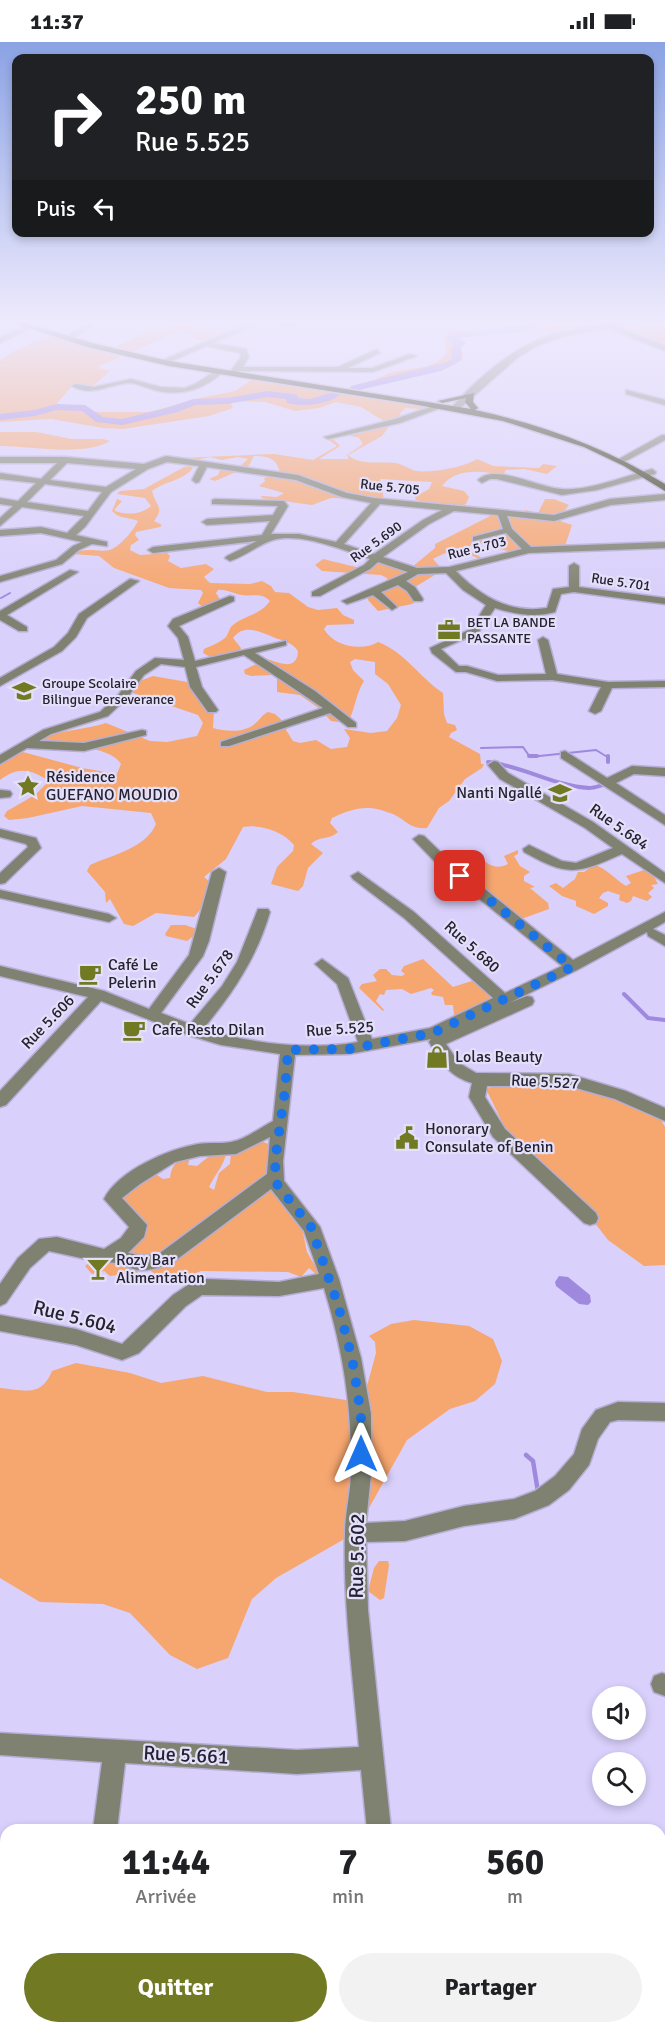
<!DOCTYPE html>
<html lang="fr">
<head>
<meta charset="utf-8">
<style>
	:root { --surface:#fff; --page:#f2f2f2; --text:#202124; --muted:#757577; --accent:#717923 }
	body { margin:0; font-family:Signika,sans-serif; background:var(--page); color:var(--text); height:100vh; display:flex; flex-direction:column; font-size:22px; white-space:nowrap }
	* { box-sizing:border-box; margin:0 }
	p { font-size:20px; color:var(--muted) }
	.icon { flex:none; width:33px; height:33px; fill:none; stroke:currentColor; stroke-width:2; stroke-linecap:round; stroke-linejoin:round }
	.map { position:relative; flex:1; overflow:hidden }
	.drawer { position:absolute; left:0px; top:1782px; width:666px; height:210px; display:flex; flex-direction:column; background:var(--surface); border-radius:18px 18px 0 0; box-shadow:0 3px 9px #0003 }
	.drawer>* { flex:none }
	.guide { position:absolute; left:12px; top:12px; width:642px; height:183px; border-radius:12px; box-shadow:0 3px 9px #0003; background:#202124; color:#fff; overflow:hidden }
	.fabs { position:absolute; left:592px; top:1644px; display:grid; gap:12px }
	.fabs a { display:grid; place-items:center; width:54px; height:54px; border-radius:50%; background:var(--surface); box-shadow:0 3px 9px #0003; font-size:30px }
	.pin { position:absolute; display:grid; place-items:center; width:51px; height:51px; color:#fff; margin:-26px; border-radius:12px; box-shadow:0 3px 9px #0006 }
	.me { position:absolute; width:66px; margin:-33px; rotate:0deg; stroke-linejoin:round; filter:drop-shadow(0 0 4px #0008) }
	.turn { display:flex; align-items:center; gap:21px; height:126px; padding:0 24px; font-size:27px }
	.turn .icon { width:78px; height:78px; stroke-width:2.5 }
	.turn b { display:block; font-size:42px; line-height:51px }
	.then { display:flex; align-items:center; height:57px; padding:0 24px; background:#0003; gap:12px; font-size:22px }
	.eta { display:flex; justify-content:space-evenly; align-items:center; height:102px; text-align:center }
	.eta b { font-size:36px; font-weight:700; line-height:42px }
	.action { display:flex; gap:12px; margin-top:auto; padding:12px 24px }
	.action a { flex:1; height:69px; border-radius:36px; background:var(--accent); color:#fff; font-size:24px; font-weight:700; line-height:69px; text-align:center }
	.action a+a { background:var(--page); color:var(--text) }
	.status { display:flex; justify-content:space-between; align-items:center; height:42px; padding:0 30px; background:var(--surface); direction:ltr }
	.status svg { height:16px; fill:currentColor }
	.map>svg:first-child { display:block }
	.green { fill:#f6a66f; fill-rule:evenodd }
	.water { fill:#9f89de }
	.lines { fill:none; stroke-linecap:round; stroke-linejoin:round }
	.stream-far2 { stroke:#9f89de; stroke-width:2 }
	.stream-far1 { stroke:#9f89de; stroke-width:4 }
	.stream { stroke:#9f89de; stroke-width:4.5 }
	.river { fill:#9f89de; fill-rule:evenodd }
	.minor-casing { stroke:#b5add3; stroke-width:3 }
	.major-casing { stroke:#b5add3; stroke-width:3 }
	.minor { fill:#7f8270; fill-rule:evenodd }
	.major { fill:#3a3e1e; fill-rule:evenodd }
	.route { stroke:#1a73e8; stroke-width:10; stroke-dasharray:0 18 }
	.labels { text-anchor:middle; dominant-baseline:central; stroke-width:4.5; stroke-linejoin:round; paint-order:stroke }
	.far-street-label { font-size:14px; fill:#252231; stroke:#e5e0fa }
	.far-poi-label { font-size:14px; fill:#252231; stroke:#e5e0fa; text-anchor:start }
	.poi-label { font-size:16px; fill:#252231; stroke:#e5e0fa; text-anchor:start }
	.street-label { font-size:16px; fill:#252231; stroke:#e5e0fa }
	.near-street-label { font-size:20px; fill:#252231; stroke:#e5e0fa }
</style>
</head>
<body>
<div class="status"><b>11:37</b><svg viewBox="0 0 49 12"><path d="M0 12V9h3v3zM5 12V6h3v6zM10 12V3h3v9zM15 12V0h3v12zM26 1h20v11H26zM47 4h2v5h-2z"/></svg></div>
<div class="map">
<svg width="665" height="1992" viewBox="0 0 665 1992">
	<rect width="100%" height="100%" fill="#d9d0fb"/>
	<path class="green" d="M172,279H207L195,285L226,293L207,300L194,296V293L177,290L97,325L110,329L88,348L72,344L53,366L100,370H150L195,357L235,349L257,334L430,361L433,368L405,366L399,373L408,376L391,382L382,394L348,413C360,424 380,419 395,421C403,422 410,428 417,429C432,431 465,425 477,417L493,424L539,426L543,422L557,424L547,432L524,427L506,428L503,433C483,429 456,425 442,444L464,449L469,455L466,462L461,464L429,461L416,458L415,455L429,447L432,440L380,437L384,458L331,456L312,463L261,456L262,454L277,455L284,451L259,444L265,439L264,436L274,434L280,430C276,416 268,414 254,414L248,425L215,439L209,437L218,433L220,428L240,424L248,417L238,415L222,418L210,415L195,418L180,416L274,412L313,418L337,404L326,396L387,381L361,365L336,360L319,366L295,369L265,360L230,359L233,366L209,374L123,387L103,386L51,377L0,380V319L14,309L59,290L115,305ZM348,393L359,396L363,402L347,413L349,417H319L340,404L332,396Z
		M557,279H619L552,292L536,285Z
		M656,279H665V306L628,292L623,285Z
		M452,287L463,289L457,299L463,312L454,323L443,328L374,344H365L363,342C374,339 383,333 394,330C413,325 434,328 447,311L444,296Z
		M0,390H36L72,397H103L110,399C83,415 31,404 0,404Z
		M191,424L193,426C183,439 165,439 152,449C156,465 165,465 154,479L162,483L160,485L136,490L135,493L139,498L131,503L130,508L140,513L167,511L170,514L168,519L181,526L206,522L214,527L204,535L210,541L250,542L262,539L271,544L275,550L289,551L308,565L318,568L337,566L343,573L354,578V582L327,583L324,587C333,604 362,610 378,600C405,610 420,636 443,651L444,672L447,681L455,683L457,688L451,691L449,695L480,712L481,722H484L482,726L465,737L449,759L439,766L427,786C411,788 406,778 393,772C368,762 355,765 332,776L330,781L338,790C330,798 318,794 311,802L323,811L308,826L303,844L298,849L271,842L277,825L293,809L294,803C283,789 260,782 243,785L226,817L204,835L210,840C211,851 202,867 194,875L156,871L133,884L124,882L110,857L106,861L105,850L87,829L90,823C112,813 146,806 156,782L151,771L82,764L28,776L9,778L4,774L7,769L35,753L49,739C31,727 18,724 0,738V718L23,710L82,726L117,732L121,722C112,705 66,703 48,700L42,697C61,687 86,688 106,681L150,699L167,700L197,694L203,681L198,673L133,651L140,639L153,634L187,640L198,645L214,668L213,686C227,690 246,691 257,680C262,675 262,673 268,670L275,672L287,683L286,688L293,699L300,701L316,698L331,707L347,705L350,696L344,687L371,691L387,689L397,676L401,663L388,642L375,632V620L355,617L350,620L353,628L364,639C355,653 355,670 347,681L331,679L320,667L300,653L277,650V636L273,633L251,634L245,632L244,628L256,622L257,618L256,614C271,616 297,634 298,609C292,600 283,599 273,595C260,590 244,581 233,596L241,606L240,610L212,616L203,611L204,607C211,604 221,600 226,595C229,591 229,586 233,583C246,573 260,573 270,559C261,550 253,555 242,553C233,552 227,547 218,548L216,551L221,559L218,567H205L198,561L203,551L201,548L169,546L114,526L99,514L73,512C87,503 103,513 114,506C123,501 134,487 138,479C129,475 119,477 112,469L117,457L122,459L115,467V469C127,473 141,473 151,464L145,456L117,452L120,449L144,447L184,425Z
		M545,457H554L569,463L557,478L572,483L565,504L508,509L477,501L465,506L482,516L479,517C459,507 454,506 433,517L443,528L410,548L414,561L412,562L378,569L368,558L369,553L389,543L387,536L381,533L322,529L315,523L323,517L360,526L375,519L412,525L435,506V502L494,472L518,473L526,468L538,471Z
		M461,808C479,806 487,833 508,822L504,814L518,808V812L514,814L520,824L530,830L524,834V839L535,845L530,846L548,861L549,867L524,876H515L448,821L447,814Z
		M594,823C605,825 616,838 626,844L631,841L626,834L644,828L652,831L658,842L651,843L654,846L648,851L652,855L647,859L633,854L631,859L627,861L619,858L620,853L608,849L603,851L599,856L608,861V864L594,872L576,864V859L562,854L549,844L556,841L563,846L575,837L578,830H584Z
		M171,883H185L197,887L195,893L187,899L166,894L165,892Z
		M423,917L453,945L475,938L492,956L458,977L454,973L453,963H445L443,955L432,953L431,951L434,948L431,946L411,952L402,947L386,948L384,953L380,952L376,959L384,968L383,969L359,946L362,942L377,939L373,933L380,927H386L392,933L402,934L405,932L401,929L404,924Z
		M505,1041H573L659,1074L665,1085V1223L644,1224L608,1198L574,1154L506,1088L486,1047Z
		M260,1099L269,1102L303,1191L307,1210L319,1231L316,1232L309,1226L301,1235L288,1230L201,1229L194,1232L193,1238L161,1236L148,1227H137L139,1235L132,1240L123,1241L118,1233L110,1234L104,1229L92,1232L85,1224L97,1215L124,1223L112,1202L121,1194L135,1191L116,1160L154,1131L163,1137L170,1136C172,1122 177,1118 190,1115L188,1123L197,1124L213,1111L226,1112C224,1123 214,1134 209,1145L214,1148L219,1131L230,1122L231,1111Z
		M414,1278L469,1284L493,1297L502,1319L495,1342L475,1359L450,1367L407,1398L355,1491L276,1536L252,1557L228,1616L197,1627L170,1613L130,1571L103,1562L40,1560L0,1536V1346C24,1348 41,1356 52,1329L76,1321L130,1331L161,1341L203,1334L267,1350H293L346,1358L367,1344L376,1311L375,1300L369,1294L391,1282Z
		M379,1519H388L389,1523L384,1556L380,1558L368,1549L374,1526Z"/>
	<path class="water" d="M559,1234L568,1235L590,1253L591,1260L588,1263L579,1262L556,1244L555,1240Z"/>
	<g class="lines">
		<path class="stream-far2" d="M1,556L10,551
			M481,706L523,705L530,715L596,708L609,716"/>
		<path class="stream-far1" d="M529,714H537
			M608,714V720
			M488,720C523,724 554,744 589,746C595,746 601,743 607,742
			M624,952L648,976L665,978"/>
		<path class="stream" d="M526,1413L533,1419L538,1450"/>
		<path class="river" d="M537,279H552L520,290L459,296L466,301L461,306L462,318L441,329L355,349L350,346L351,344L447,320L452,317L451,306L454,302L445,297L452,291L519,284Z
			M268,349L293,352L297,353L298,356L310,357L334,350L340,353C326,363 303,365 287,361L286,357L268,355L227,362L195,363L178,370L122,383L96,380L82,369L57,368L35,374L0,378V372L34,368L57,362L85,363L103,375L122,377L170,365L193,357L227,356Z"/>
		<g class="minor-casing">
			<path id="minor" d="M92,279H101L75,295L68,293Z
				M254,279H264L213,301L246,307L249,315L243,325H338L377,307L380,311L348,326H372L410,312L417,314L373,330L240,329L233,333L229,331L241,315L240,311L206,304L170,320L163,318Z
				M267,279L286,281L311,279L286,285Z
				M622,279H636L616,284L665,304V309L608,286L560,295L537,304L517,316L458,368L451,366C472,342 502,315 531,301C559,287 592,284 622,279Z
				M26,283L33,285L0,301V296Z
				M215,329L222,331C204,347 182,354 158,349C149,347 139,342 131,341C110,341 92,356 72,344L76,342L94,345L131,337L160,345L185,346L195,342Z
				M626,348L665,358V363L626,352Z
				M439,362L446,364L400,381L328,397L324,395L395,377Z
				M662,393H665V398L624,420L617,418Z
				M166,414L298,433L347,451L374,456L554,473L610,457L665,452V458L611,463L554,479L507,474L512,487L531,505L665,500V506L529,511L456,529C480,554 510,572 547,566L553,547L569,545V524L574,521L579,524V545L665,556V562L574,550L561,552L555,570C534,576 515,572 495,566L478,591L441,607L459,624H467L498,633L546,632L538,598L543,595L548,598L557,632L608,640L665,639V645L612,646L601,669L595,672L589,669L601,645L552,638L497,639L466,630H456L432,611L430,606L471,587L486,563L463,548L446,531L418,532L406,539L415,545L423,557L422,559H414L407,549L398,543L381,550L397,565L392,568L373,553L347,562L342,559L408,530L378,520L370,527L320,554H312V550L364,523L370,517C343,508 300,490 273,498C258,503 245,514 230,519L225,516L227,514L257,499L153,511L148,508L153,505L262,493L270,479L207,483L202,480L207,477L273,473L278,464L212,462V458L215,457L284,459L288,464L271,492H299L336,500L371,461L342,455L296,438L207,425L199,440L196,441L192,438L199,424L167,420L148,427L111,450L85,485L76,493L107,500V504L92,502L79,508L62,522L0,540V534L56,518L73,504L82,500L41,491L0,494V488L41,485L67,491L84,474L22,465L0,484V476L13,464L0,462V456L18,459L36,441L0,437V431L41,437L57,421H0V415H65L144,422ZM67,421L136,427L106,445L50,438ZM45,442L102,450L88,469L27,460ZM380,462L442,468L423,478L374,512L344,502ZM454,469L498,473L503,487L473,495V499L506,491L522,507L449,525L417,526L383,515L429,482Z
				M652,427L656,430L655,432L597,448L562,453L497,437H490L482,441L478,438C495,421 539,446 562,447C589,449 625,434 652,427Z
				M70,528L78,530L7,573L27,585V589H19L0,578V569Z
				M130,537L139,539L87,576L76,595L62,609L0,644V636L54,605L68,591L79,572Z
				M230,554L234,555V559L179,584L188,595L195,619L286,599V603L255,611L315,649L356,681V685H348L330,671L229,704H221V700L323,666L244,613L196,625L202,645L218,668L216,670H208L190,645L185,625L161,622L144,633L127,656L108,674L51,692L39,699L84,701L142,688L146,689V693L84,709L27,706L0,722V713L43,688L100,670L119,652L136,629L155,616L184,618L178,596L168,584L173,577Z
				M565,709L607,736L632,724L665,726V734L634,732L616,741L665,773V783L561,716V710Z
				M494,719L498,720L508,731L593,780L665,831V841L622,812C577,832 568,835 524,810L523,807L529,803L562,819L576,821L613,806L585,786L500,737L488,723Z
				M0,748L10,749L12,752L10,755L0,756Z
				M0,787L36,796L41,806L5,841L0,842V831L28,805L26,802L0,795Z
				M419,793L424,794L450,819L573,918L665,870V880L653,887L665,893V904L648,894L647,890L577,928L509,961L527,954L532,955L534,959L532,963L446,1002L459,1021L476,1031L569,1032L626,1049L665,1066V1079L615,1057L569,1044H487L485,1055L505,1087L596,1171L598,1176L596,1181L590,1183L584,1181L493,1095L469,1055L472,1041C450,1035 440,1019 429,1000L431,997L349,1012L295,1013L283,1119L284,1139L320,1185L339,1237L361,1316L371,1372V1432L366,1481L405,1479L464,1464L514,1457L535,1449L555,1434L574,1412L582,1387L596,1368L618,1360L665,1361V1379L618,1378L610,1380L598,1397L589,1423L569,1448L549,1463L514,1477L464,1484L405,1499L366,1500L368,1568L391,1788H367L361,1728L297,1732L125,1721L117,1788H93L102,1720L0,1713V1691L297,1708L359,1705C353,1634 343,1563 345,1492C345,1471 351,1450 351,1429C352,1363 343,1308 324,1246L279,1254L202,1253L186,1264L139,1311L122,1318L76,1303L0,1289V1273L76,1287L122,1302L173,1253L191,1241L206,1237L279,1240L319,1232L304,1189L271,1147L172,1221C161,1225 150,1229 138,1228C126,1226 116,1218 104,1221L49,1209L30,1226L6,1261L0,1264V1242L18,1216L39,1197L57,1195L104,1207L121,1196L129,1185L104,1157C118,1129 168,1107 198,1102C209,1100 221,1102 231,1100C245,1098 261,1085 273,1079L280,1012L221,1003L188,993L101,959L6,1063L0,1065V1049L88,955L0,934V924L104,949L149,967L189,913L212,830L219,826L226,830L209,899L203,914L161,971L190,982L222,944L237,920L258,867H268L270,870C257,915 233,951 203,987C249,1001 310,1009 358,1000L337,942L315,922L322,917L348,936L372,997L430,986L493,956L404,876L353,837L351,834L358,830L414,870L505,951L562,924L440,825L413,797ZM270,1095L267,1132L160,1211L145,1214L128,1211L144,1195L147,1183L122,1156L140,1142L175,1120L200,1114L236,1112Z
				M0,848L109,872L116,876L109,880L0,856Z
				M662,1631L665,1632V1654L654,1650L651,1642L654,1634Z
				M660,1825L665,1826V1850L660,1849Z
				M0,1919H6V1945H0Z
				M67,1986H93V1992H67Z
				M389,1986H415L416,1992H390Z"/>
		</g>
		<g class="major-casing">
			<path id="major" d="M8,279H19L92,301L169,319L471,367L465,360L466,356L442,361L438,359L474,351L473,360L478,366L475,368C543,383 605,405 665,442V449L624,424L584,405L503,379L418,363L169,324L87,305Z"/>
		</g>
		<use href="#minor" class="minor"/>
		<use href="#major" class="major"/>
	</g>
	<linearGradient id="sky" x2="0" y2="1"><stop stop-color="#8ba3e4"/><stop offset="0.5" stop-color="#eeeafd"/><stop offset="1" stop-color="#eeeafd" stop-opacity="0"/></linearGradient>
	<rect width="665" height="558" fill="url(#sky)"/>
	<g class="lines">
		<path class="route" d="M361,1412V1372L352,1316L338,1263L311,1185L276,1141L275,1119L285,1048L288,1008L349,1007L433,991L572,925L460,834"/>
	</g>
	<defs>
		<g id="office-bare" transform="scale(1.8)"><path d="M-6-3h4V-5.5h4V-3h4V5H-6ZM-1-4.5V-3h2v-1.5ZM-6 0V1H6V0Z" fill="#717923" stroke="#e5e0fa" stroke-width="2.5" paint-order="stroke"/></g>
		<g id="school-bare" transform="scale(1.8)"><path d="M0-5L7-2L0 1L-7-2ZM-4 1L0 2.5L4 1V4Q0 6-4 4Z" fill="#717923" stroke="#e5e0fa" stroke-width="2.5" paint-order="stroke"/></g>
		<g id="sight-bare" transform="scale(1.8)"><path d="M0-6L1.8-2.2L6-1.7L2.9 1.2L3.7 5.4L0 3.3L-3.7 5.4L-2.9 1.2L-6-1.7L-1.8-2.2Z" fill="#717923" stroke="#e5e0fa" stroke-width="2.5" paint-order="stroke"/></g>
		<g id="cafe-bare" transform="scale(1.8)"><path d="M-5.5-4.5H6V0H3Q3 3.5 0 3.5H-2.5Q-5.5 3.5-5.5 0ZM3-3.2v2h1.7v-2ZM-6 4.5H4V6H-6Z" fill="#717923" stroke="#e5e0fa" stroke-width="2.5" paint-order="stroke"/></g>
		<g id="shop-bare" transform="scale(1.8)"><path d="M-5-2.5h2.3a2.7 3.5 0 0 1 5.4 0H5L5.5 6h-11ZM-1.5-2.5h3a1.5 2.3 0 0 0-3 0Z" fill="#717923" stroke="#e5e0fa" stroke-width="2.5" paint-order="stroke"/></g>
		<g id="civic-bare" transform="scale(1.8)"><path d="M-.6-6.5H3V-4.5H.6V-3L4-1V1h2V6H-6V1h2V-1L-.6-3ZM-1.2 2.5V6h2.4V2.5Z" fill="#717923" stroke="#e5e0fa" stroke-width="2.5" paint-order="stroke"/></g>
		<g id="bar-bare" transform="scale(1.8)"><path d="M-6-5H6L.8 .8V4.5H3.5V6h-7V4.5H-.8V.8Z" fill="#717923" stroke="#e5e0fa" stroke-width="2.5" paint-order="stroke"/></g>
	</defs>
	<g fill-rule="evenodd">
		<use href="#office-bare" x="449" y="588"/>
		<use href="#school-bare" x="24" y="649"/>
		<use href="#sight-bare" x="28" y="744"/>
		<use href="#school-bare" x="560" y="751"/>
		<use href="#cafe-bare" x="90" y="932"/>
		<use href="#cafe-bare" x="134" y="988"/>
		<use href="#shop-bare" x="437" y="1015"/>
		<use href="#civic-bare" x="407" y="1096"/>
		<use href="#bar-bare" x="98" y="1227"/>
	</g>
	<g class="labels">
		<g class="far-street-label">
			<text transform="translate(390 445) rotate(6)">Rue 5.705</text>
			<text transform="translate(376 500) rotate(-36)">Rue 5.690</text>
			<text transform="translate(477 506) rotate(-14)">Rue 5.703</text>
			<text transform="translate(621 540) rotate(8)">Rue 5.701</text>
		</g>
		<g class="far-poi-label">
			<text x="467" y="580">BET LA BANDE<tspan x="467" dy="16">PASSANTE</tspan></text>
			<text x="42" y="641">Groupe Scolaire<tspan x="42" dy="16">Bilingue Perseverance</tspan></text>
		</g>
		<g class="poi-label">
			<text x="46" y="735">Résidence<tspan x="46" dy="18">GUEFANO MOUDIO</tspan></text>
			<text x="542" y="751" text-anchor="end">Nanti Ngallé</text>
			<text x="108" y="923">Café Le<tspan x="108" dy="18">Pelerin</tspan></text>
			<text x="152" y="988">Cafe Resto Dilan</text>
			<text x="455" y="1015">Lolas Beauty</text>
			<text x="425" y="1087">Honorary<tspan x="425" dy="18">Consulate of Benin</tspan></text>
			<text x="116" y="1218">Rozy Bar<tspan x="116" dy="18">Alimentation</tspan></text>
		</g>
		<g class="street-label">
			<text transform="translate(619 785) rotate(35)">Rue 5.684</text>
			<text transform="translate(472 905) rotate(42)">Rue 5.680</text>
			<text transform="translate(210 937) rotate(-54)">Rue 5.678</text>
			<text transform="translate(48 980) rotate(-46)">Rue 5.606</text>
			<text transform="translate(340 987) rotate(-4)">Rue 5.525</text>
			<text transform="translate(545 1040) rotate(3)">Rue 5.527</text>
		</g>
		<g class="near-street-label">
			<text transform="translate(75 1275) rotate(14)">Rue 5.604</text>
			<text transform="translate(357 1514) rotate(-89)">Rue 5.602</text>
			<text transform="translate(186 1713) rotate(3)">Rue 5.661</text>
		</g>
	</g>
</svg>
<div class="fabs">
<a><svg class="icon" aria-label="sound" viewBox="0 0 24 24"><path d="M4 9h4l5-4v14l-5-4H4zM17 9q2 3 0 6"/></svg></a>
<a><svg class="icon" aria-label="search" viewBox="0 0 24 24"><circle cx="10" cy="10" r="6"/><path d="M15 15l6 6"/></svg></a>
</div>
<div class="pin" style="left:460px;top:834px;background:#d93025"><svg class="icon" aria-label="arrive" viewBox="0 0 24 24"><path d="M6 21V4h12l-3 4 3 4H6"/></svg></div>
<svg class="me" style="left:361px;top:1412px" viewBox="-20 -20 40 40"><path d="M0-17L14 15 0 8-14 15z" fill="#1a73e8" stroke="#fff" stroke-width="4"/></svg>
<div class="guide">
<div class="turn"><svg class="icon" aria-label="right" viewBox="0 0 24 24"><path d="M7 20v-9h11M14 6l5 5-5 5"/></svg><div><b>250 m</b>Rue 5.525</div></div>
<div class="then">Puis<svg class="icon" aria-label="left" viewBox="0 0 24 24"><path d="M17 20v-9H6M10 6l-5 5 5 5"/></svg></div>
</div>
<section class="drawer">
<div class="eta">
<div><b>11:44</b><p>Arrivée</p></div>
<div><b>7</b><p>min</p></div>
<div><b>560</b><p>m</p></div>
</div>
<div class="action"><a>Quitter</a><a>Partager</a></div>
</section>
</div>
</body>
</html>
